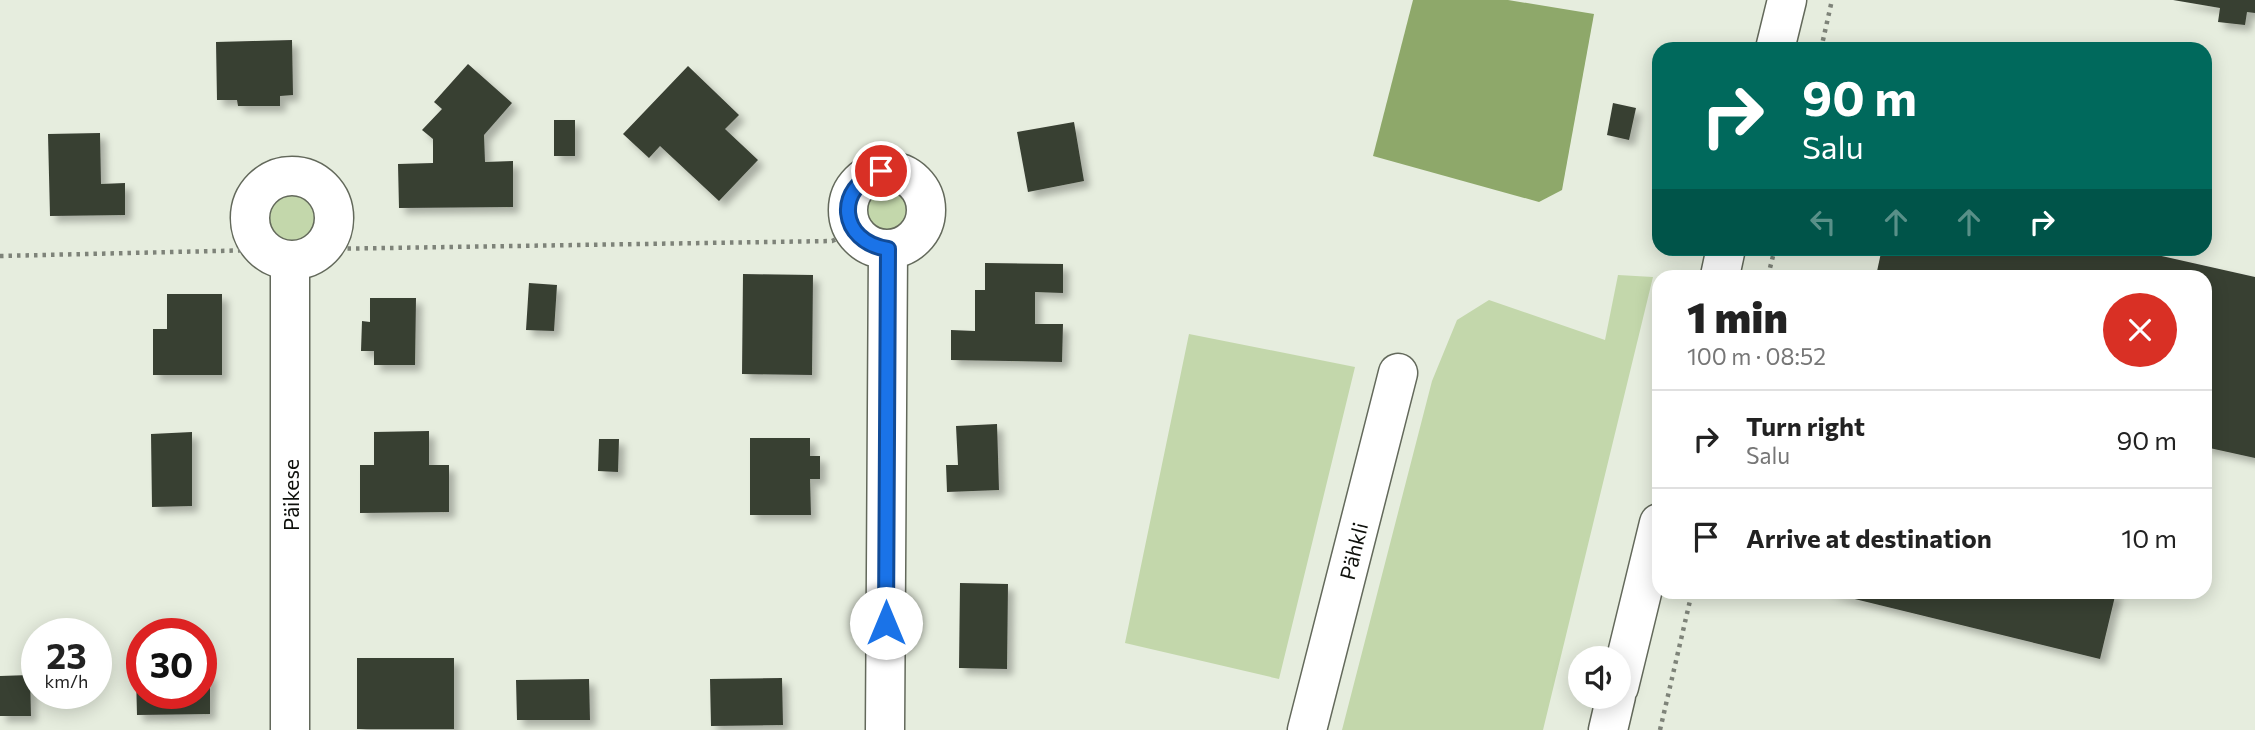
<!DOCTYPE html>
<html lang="en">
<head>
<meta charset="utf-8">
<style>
	:root { --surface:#fff; --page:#f6f6f6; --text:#222; --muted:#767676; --line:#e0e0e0 }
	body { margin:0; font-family:Commissioner,sans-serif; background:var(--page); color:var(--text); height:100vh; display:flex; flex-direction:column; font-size:26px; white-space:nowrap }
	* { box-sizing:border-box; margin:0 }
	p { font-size:23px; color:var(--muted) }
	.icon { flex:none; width:38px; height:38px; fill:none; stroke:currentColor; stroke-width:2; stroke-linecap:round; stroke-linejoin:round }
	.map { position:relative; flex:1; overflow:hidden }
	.side { position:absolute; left:1652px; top:270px; width:560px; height:329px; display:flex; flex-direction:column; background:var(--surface); border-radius:21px; box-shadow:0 4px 18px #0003 }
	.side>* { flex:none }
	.banner { position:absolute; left:1652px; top:42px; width:560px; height:214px; border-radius:21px; box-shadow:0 4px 18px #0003; background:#00695c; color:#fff; overflow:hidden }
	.tools { position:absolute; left:1568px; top:646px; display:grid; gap:14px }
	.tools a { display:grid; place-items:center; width:63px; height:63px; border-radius:50%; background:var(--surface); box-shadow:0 4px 18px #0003; font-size:35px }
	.speed { position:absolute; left:21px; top:618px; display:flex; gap:14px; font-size:35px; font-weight:700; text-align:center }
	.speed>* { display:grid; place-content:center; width:91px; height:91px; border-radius:50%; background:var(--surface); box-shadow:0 4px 18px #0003; line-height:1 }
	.speed small { font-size:18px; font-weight:400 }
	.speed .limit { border:10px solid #d22; background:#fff; color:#111 }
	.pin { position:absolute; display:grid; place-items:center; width:60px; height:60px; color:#fff; margin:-30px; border:4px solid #fff; border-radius:50%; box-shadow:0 2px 7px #0007 }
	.me { position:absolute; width:77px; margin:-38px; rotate:0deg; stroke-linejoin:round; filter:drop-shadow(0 0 5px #0008) }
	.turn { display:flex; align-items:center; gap:24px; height:147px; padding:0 35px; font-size:32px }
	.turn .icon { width:91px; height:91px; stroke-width:2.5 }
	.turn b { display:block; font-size:49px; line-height:60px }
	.lanes { display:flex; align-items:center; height:66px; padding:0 35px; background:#0003; justify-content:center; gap:35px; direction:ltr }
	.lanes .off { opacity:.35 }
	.round { display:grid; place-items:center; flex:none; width:74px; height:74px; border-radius:37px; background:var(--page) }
	.headline { display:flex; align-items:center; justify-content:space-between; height:119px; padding:0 35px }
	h1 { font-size:42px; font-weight:800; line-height:52px }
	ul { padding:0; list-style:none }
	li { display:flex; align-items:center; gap:21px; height:98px; padding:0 35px; border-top:2px solid var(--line) }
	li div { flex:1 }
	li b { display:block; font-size:26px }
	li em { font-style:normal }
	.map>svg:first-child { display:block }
	.green { fill:#c3d7ab }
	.water { fill:#8ea86a }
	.building { fill:#393f33; filter:url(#shadow) }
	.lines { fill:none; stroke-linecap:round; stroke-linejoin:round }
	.street-casing { stroke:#63695b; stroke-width:41 }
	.path { stroke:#7e8379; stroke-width:4.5; stroke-dasharray:3.5 5; stroke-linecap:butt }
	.street { stroke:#fff; stroke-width:38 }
	.route-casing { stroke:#114b97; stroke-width:18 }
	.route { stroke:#1a73e8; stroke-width:12 }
	.labels { text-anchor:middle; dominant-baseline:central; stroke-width:7; stroke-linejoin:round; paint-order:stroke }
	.street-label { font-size:21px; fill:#0e100b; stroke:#fff }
</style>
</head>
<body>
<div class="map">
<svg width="2255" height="730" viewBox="0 0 2255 730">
	<defs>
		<filter id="shadow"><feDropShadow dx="6" dy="6" stdDeviation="3.5" flood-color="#0004"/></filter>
	</defs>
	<rect width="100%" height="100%" fill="#e6edde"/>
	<path class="green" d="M859 209a28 28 0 1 1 56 0a28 28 0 1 1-56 0Z
		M265 216a27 27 0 1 1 54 0a27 27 0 1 1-54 0Z
		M1618,275L1653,277L1543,730H1342L1432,381L1457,320L1489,300L1605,340Z
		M1189,334L1355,367L1279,679L1125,643Z"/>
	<path class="water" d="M1413,0H1508L1594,14L1562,190L1539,202L1373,156Z"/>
	<path class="building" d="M2173,0H2255V13L2247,12L2245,25L2218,22L2220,8Z
		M292,40L293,95L280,96V106H238L237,100H217L216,42Z
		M468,64L512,103L484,135L485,162L513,161V207L399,208L398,164L433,163V139L422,130L442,109L434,102Z
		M688,66L739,115L725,129L758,160L719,201L660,146L649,158L623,134Z
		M1613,103L1636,108L1629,140L1607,135Z
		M554,120H575V156H554Z
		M1074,122L1084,181L1028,192L1017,132Z
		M100,133L101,184L125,183V215L50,216L48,134Z
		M1882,248H2126L2255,277V458L2205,447V276H1876Z
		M985,263L1063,264V293L1035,292V324H1063L1062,362L951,360V330L975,331V290H985Z
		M743,274L813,275L812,375L742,374Z
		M529,283L557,285L554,331L526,330Z
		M167,294H222V375H153V329H167Z
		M370,298H416L415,365H374V351H361L362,321L370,322Z
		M997,424L999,490L947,492L946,465H958L956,426Z
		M429,431V465H449V512L360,513V465H374V432Z
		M192,432V506L152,507L151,434Z
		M750,438H810V456H820V479H810L811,515H750Z
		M599,439H619L618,472L598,471Z
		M960,583L1008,584L1007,669L959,668Z
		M1826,592H2116L2100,659Z
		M357,658H454V729H357Z
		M201,674H210V714L137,715L136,675H142V693H201Z
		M30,675L31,716H0V676Z
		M782,678L783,725L711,726L710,679Z
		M589,679L590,720H517L516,680Z"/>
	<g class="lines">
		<g class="street-casing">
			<path id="street" d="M1775,49L1787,0
				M848 210a39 39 0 1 1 78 0a39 39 0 1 1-78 0Z
				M250 218a42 42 0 1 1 84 0a42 42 0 1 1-84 0Z
				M290,261V730
				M1720,276L1726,248
				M1619,687L1659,523
				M885,730L888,249
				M1307,730L1398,373
				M1608,730L1616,696"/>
		</g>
		<path class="path" d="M1821,49L1832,0
			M322,249L832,241L854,231
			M0,256L259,250
			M1768,276L1775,248
			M1660,730L1692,592"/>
		<use href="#street" class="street"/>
	</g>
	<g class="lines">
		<g class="route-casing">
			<path id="route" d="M881,171C833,187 839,242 888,249L886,623"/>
		</g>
		<use href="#route" class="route"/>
	</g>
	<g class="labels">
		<g class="street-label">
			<text transform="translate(290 495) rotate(-90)">Päikese</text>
			<text transform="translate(1353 551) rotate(-76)">Pähkli</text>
		</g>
	</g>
</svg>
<div class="tools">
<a><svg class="icon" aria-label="sound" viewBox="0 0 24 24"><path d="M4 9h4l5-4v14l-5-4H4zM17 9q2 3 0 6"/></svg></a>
</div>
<div class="speed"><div>23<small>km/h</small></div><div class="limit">30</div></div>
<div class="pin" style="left:881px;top:171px;background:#d93025"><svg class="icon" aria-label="arrive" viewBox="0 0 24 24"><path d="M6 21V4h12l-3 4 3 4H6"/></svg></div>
<svg class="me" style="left:886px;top:623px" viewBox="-20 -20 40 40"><circle r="19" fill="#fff"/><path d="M0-13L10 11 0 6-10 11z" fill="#1a73e8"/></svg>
<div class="banner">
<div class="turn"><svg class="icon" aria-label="right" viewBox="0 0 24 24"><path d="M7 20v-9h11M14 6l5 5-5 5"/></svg><div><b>90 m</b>Salu</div></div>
<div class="lanes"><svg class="icon off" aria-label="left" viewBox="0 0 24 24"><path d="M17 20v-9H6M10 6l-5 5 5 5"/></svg><svg class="icon off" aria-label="ahead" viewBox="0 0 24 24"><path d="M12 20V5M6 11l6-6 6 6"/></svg><svg class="icon off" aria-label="ahead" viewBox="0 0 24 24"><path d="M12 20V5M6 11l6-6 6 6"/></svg><svg class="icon" aria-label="right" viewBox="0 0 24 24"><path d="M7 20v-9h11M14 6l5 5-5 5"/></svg></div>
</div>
<section class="side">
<div class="headline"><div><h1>1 min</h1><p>100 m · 08:52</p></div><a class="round" style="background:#d93025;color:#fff"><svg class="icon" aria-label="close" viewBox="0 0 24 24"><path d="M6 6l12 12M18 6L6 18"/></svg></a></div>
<ul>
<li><svg class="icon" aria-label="right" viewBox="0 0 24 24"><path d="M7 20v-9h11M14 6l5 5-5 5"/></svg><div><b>Turn right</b><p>Salu</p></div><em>90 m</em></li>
<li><svg class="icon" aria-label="arrive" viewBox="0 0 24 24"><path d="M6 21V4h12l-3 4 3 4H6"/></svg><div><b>Arrive at destination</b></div><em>10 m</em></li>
</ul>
</section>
</div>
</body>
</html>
